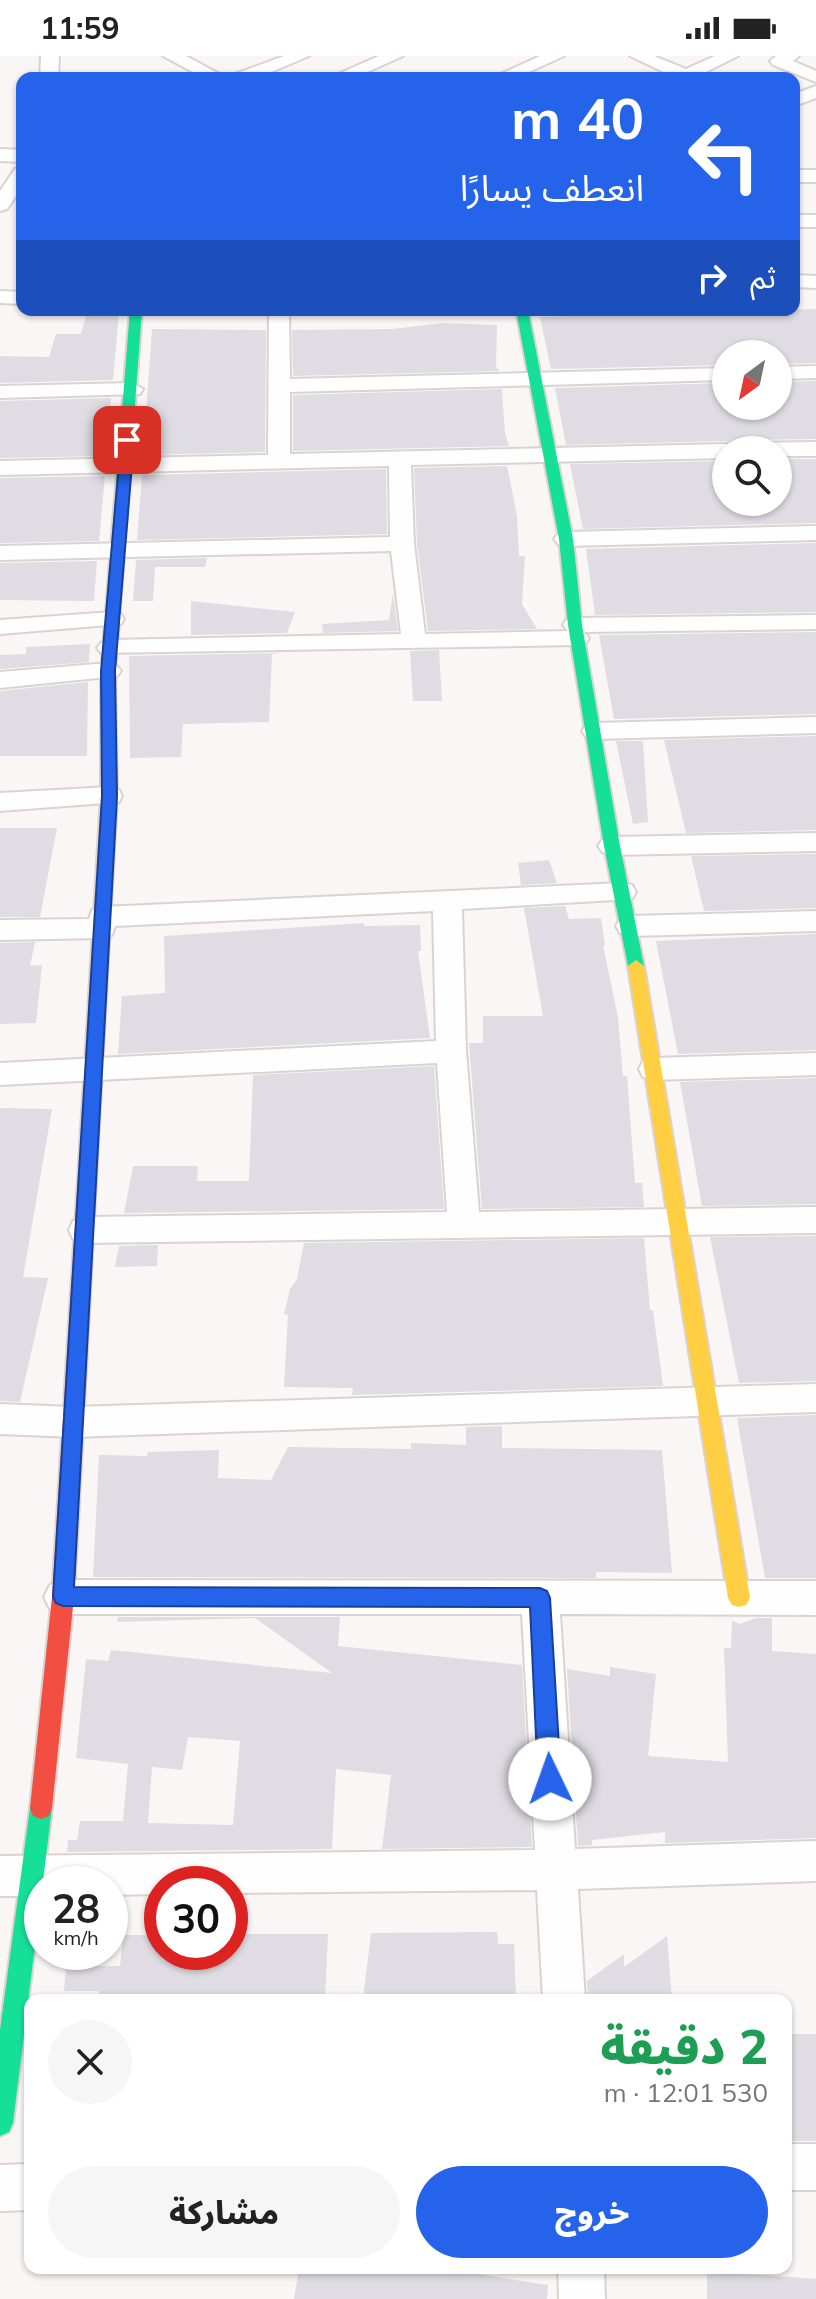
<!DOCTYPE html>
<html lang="ar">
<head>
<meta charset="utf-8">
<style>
	:root { --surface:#fff; --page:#f6f6f6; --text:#222; --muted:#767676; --accent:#2563eb }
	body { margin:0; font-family:Mulish,"Noto Sans Arabic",sans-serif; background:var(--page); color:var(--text); direction:rtl; height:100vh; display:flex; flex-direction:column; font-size:30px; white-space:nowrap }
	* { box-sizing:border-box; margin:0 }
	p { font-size:26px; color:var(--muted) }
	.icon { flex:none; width:44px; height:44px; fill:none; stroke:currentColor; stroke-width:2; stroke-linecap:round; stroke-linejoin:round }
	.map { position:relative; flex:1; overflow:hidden; direction:ltr }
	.drawer { position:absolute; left:24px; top:1938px; width:768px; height:280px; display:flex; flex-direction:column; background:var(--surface); border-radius:16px; box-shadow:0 2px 6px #0004; direction:rtl }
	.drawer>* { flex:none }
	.top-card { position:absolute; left:16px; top:16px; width:784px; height:244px; border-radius:16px; box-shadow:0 2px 6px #0004; direction:rtl; background:#2563eb; color:#fff; overflow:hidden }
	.needle { width:52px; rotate:213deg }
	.tools { position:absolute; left:712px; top:284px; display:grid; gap:16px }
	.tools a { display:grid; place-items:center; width:80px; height:80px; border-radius:50%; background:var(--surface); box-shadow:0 2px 6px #0004; font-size:40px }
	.speed { position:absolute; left:24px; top:1810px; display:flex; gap:16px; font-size:40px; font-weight:700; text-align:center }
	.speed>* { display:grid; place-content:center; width:104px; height:104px; border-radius:50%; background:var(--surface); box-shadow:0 2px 6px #0004; line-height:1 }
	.speed small { font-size:20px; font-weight:400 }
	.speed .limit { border:12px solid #d22; background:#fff; color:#111 }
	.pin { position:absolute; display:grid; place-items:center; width:68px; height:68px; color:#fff; margin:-34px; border-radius:16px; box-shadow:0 4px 12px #0006 }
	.me { position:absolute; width:88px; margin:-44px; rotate:357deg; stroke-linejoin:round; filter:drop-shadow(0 0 6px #0008) }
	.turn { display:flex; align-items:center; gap:28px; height:168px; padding:0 24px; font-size:36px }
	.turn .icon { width:104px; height:104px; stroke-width:2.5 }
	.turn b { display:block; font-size:56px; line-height:68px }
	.then { display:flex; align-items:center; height:76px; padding:0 24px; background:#0003; gap:16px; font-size:30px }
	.round { display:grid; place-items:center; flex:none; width:84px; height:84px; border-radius:42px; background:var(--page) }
	.summary { display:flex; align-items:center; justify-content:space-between; height:136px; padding:0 24px }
	h1 { font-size:48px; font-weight:800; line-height:60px; color:#1e9e55 }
	.action { display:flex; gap:16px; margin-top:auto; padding:16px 24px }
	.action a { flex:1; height:92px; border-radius:48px; background:var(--accent); color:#fff; font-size:32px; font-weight:800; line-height:92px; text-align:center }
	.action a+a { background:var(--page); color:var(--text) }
	.status { display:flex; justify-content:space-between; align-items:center; height:56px; padding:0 40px; background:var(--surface); direction:ltr }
	.status svg { height:22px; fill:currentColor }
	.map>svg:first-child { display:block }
	.building { fill:#dfdde3; fill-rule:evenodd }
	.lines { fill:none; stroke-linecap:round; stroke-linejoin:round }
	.street-casing { stroke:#dcd2d0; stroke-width:4 }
	.fast-casing { stroke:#dcd2d0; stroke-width:4 }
	.slow-casing { stroke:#dcd2d0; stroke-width:4 }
	.jam-casing { stroke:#dcd2d0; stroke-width:4 }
	.street { fill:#fefefe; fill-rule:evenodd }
	.fast { fill:#16e098; fill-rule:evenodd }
	.slow { fill:#ffcf43; fill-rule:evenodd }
	.jam { fill:#f24e42; fill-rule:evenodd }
	.route { fill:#2563eb; stroke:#184099; stroke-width:2 }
</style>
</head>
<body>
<div class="status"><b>11:59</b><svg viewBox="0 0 49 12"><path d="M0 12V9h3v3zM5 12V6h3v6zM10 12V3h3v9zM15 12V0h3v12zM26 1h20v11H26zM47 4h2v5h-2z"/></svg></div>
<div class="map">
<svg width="816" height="2243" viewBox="0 0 816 2243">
	<rect width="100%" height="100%" fill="#faf6f5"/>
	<path class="building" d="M816,253V307L778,308V298H726V309L551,313L540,261Z
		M87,256L119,257L113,324L0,327V300L49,301L56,278H81Z
		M443,267L497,269L496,310L499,315L293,320L292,274L392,273Z
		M152,273L266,274L265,396L143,399Z
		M816,325V383L753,384L740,393L726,385L566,389L555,332L726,327V350H778V326Z
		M502,333L505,378L509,390L293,395V339Z
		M111,342L106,400L0,402V345Z
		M778,403H816V467L583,473L570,408L726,405V446H778Z
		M507,410L517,460L519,500H525L522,548L537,573L428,575L417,488L414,412Z
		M386,413L387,478L137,484L142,419Z
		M105,420L99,485L0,487V422Z
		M816,487V556L595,559L586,493Z
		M207,502L205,511H155L153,545H133L136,504Z
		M97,505L94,545L0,544V507Z
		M393,537L398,575L323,577L322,568L389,564Z
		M191,545L295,556L287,577L191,579Z
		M816,576V658L614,663L599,579Z
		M90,588L89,606L0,613V599L26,598V591Z
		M439,594L442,645H413L410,595Z
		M280,597L272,598L269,666L183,668L181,701L130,702L129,600Z
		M88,626L87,700H0V635Z
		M816,680V774L686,777L664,684Z
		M616,685H643L648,766L633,768Z
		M0,772H57L40,861H0Z
		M816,798V852L704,855L691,800Z
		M549,804L557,827L521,829L518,807Z
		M565,850L569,863L601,862L605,889H603L618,962L623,1020H627L635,1127H642L644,1151L482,1153L469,987H483V960H543L524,852Z
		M364,867V870L420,869L421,895H418L430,982L118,998L122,940L165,937L164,880Z
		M816,878V994L678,998L656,885Z
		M35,886L30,910L42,909L36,967L0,968V887Z
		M434,1010L444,1153L124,1157L133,1110H198L197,1125H249L253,1019Z
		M816,1022V1148L702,1150L680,1026Z
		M0,1052L52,1053L23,1221L48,1222L20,1346L0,1345Z
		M816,1180V1325L739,1327L710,1181Z
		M644,1182L650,1254H653L663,1330L352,1339L353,1332L284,1331L288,1259L284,1258L290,1233L297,1223L304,1187Z
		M158,1189L157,1210L115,1211L119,1190Z
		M816,1359V1522H765L737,1362Z
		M502,1370V1392L662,1394L672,1517L596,1516V1522L93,1521L99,1399L147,1400L148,1396L219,1394L218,1422L271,1424L288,1391L411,1393V1387L466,1389V1371Z
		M118,1561H340L338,1590L522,1609L532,1791L382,1793L391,1719L336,1713L332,1793L67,1796L68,1784H77L80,1765H123L128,1708L76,1702L86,1603L108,1605L111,1594L332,1617L255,1562L117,1566ZM188,1681L240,1685L233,1769L148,1767L152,1711L182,1714Z
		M756,1562H772V1595L816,1598V1782L665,1787V1776L592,1784V1789L578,1790L567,1613L610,1620V1611L656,1618L648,1700L728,1706L724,1592H731L732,1565L740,1568Z
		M497,1876L498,1888H514L516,1944H363L371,1877Z
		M230,1878H328L325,1944H99V1935H64L66,1910H120L123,1879H162V1896H230Z
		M667,1880L672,1944H588L587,1925L624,1898V1911Z
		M786,1978H816V2085H786Z
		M299,2212H440L548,2229L547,2243H294Z
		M707,2215L816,2223V2243H707Z"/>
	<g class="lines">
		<g class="street-casing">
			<path id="street" d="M41,0H59L58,22H40Z
				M163,0H186L227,22H204Z
				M284,0H309L257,22H232L235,18Z
				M379,0H403L354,22H329Z
				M540,0H564L516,22H492Z
				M630,0H654L686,13L715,0H738L694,22H670L672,20Z
				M776,0H799L793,5L816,15V26L773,9L770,5Z
				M816,30V42L794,50V38Z
				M0,93L22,94V106L0,105Z
				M22,111V131L7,153L0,155V135L15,113Z
				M794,114H816V126H794Z
				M794,159H816V171H794Z
				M794,219L816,220V232L794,231Z
				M0,235L22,236V248L0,247Z
				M269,254H289L290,323L726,312V324L290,336V398L726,388L737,394H726V402L411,409L414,488L425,578L568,575L563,569L566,564L575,562L816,559V573L584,576L589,582L586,587L577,589L101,597L97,592L101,587L110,584L401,578L391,495L0,504V490L390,481L389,410L0,419V405L268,399Z
				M816,310V322L778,323V311Z
				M132,327L143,333L140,338L0,342V330Z
				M816,386V400H778V394H742L753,387Z
				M816,470V484L566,490L558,488L554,483L558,478L566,476Z
				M112,556L121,558L124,563L121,568L0,578V564Z
				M108,607L117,610L121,615L117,620L0,632V616Z
				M816,661V677L595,683L586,681L582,675L586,669L595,667Z
				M109,731L119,734L122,740L119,746L0,755V737Z
				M816,777V795L612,799L602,796L598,790L602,784L612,781Z
				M622,827L632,829L636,836L632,843L462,853L466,995L479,1156L816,1151V1177L85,1187L73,1183L69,1174L73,1165L85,1161L447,1156L437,1007L0,1029V1007L436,985L433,855L115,870L112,879L102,882L0,884V864L89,863L92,854L102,851Z
				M816,855V875L630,880L620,877L616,870L620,863L630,860Z
				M816,997V1019L654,1024L643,1021L639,1013L643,1005L654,1002Z
				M816,1328V1356L73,1381L0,1378V1348L73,1351Z
				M63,1524L816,1525V1559L560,1558L575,1793L816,1785V1825L578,1833L585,1944H543L537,1834L230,1837V1828H162V1838L110,1839V1828H42V1840H0V1800L535,1794L522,1558H63L50,1553L44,1541L50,1529Z
				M786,2088H816V2134H786Z
				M30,2108V2154L0,2155V2109Z
				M558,2212H604L605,2243H559Z"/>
		</g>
		<g class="fast-casing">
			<path id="fast" d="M130,254H142L115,618L108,622L101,618Z
				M516,254H528L573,483L582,569L620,790L644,910L636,916L628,910L604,790L568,569L559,483Z
				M41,1741L49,1744L52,1752L13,2067L9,2076L0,2080V1974L30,1752L33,1744Z"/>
		</g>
		<g class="slow-casing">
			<path id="slow" d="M108,614L115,618L117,740L96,1123L87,1130L78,1123L101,740V618Z
				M636,904L644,910L750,1542L746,1549L739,1551L732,1549L728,1542L628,910Z"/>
		</g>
		<g class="jam-casing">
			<path id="jam" d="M87,1116L96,1123L74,1541L52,1752L49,1760L41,1763L33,1760L30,1752L52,1541L78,1123Z"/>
		</g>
		<use href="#street" class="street"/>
		<use href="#fast" class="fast"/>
		<use href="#slow" class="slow"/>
		<use href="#jam" class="jam"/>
	</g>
	<path class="route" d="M127,380L134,384L115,615L117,740L74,1531L540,1532L547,1535L550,1542L561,1723L558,1731L550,1734L542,1731L538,1723L530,1551L63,1550L56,1547L53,1541L102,740L101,615L121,384Z"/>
</svg>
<div class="tools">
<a><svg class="needle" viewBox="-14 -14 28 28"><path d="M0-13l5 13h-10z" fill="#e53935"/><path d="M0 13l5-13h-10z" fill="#767676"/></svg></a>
<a><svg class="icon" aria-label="search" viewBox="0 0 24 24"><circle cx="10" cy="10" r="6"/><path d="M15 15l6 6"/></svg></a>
</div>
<div class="speed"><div>28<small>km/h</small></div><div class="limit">30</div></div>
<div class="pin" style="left:127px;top:384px;background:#d93025"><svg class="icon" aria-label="arrive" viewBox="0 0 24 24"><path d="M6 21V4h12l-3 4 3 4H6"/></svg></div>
<svg class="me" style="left:550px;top:1723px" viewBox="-20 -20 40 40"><circle r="19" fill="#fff"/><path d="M0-13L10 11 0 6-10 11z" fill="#2563eb"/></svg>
<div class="top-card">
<div class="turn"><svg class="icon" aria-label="left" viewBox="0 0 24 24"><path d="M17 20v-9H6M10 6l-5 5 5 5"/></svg><div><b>40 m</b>انعطف يسارًا</div></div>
<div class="then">ثم<svg class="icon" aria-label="right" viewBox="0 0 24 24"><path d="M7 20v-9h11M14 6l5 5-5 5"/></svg></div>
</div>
<section class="drawer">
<div class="summary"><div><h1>2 دقيقة</h1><p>530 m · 12:01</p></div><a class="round"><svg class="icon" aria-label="close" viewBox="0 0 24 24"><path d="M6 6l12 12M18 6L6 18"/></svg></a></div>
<div class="action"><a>خروج</a><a>مشاركة</a></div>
</section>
</div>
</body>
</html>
